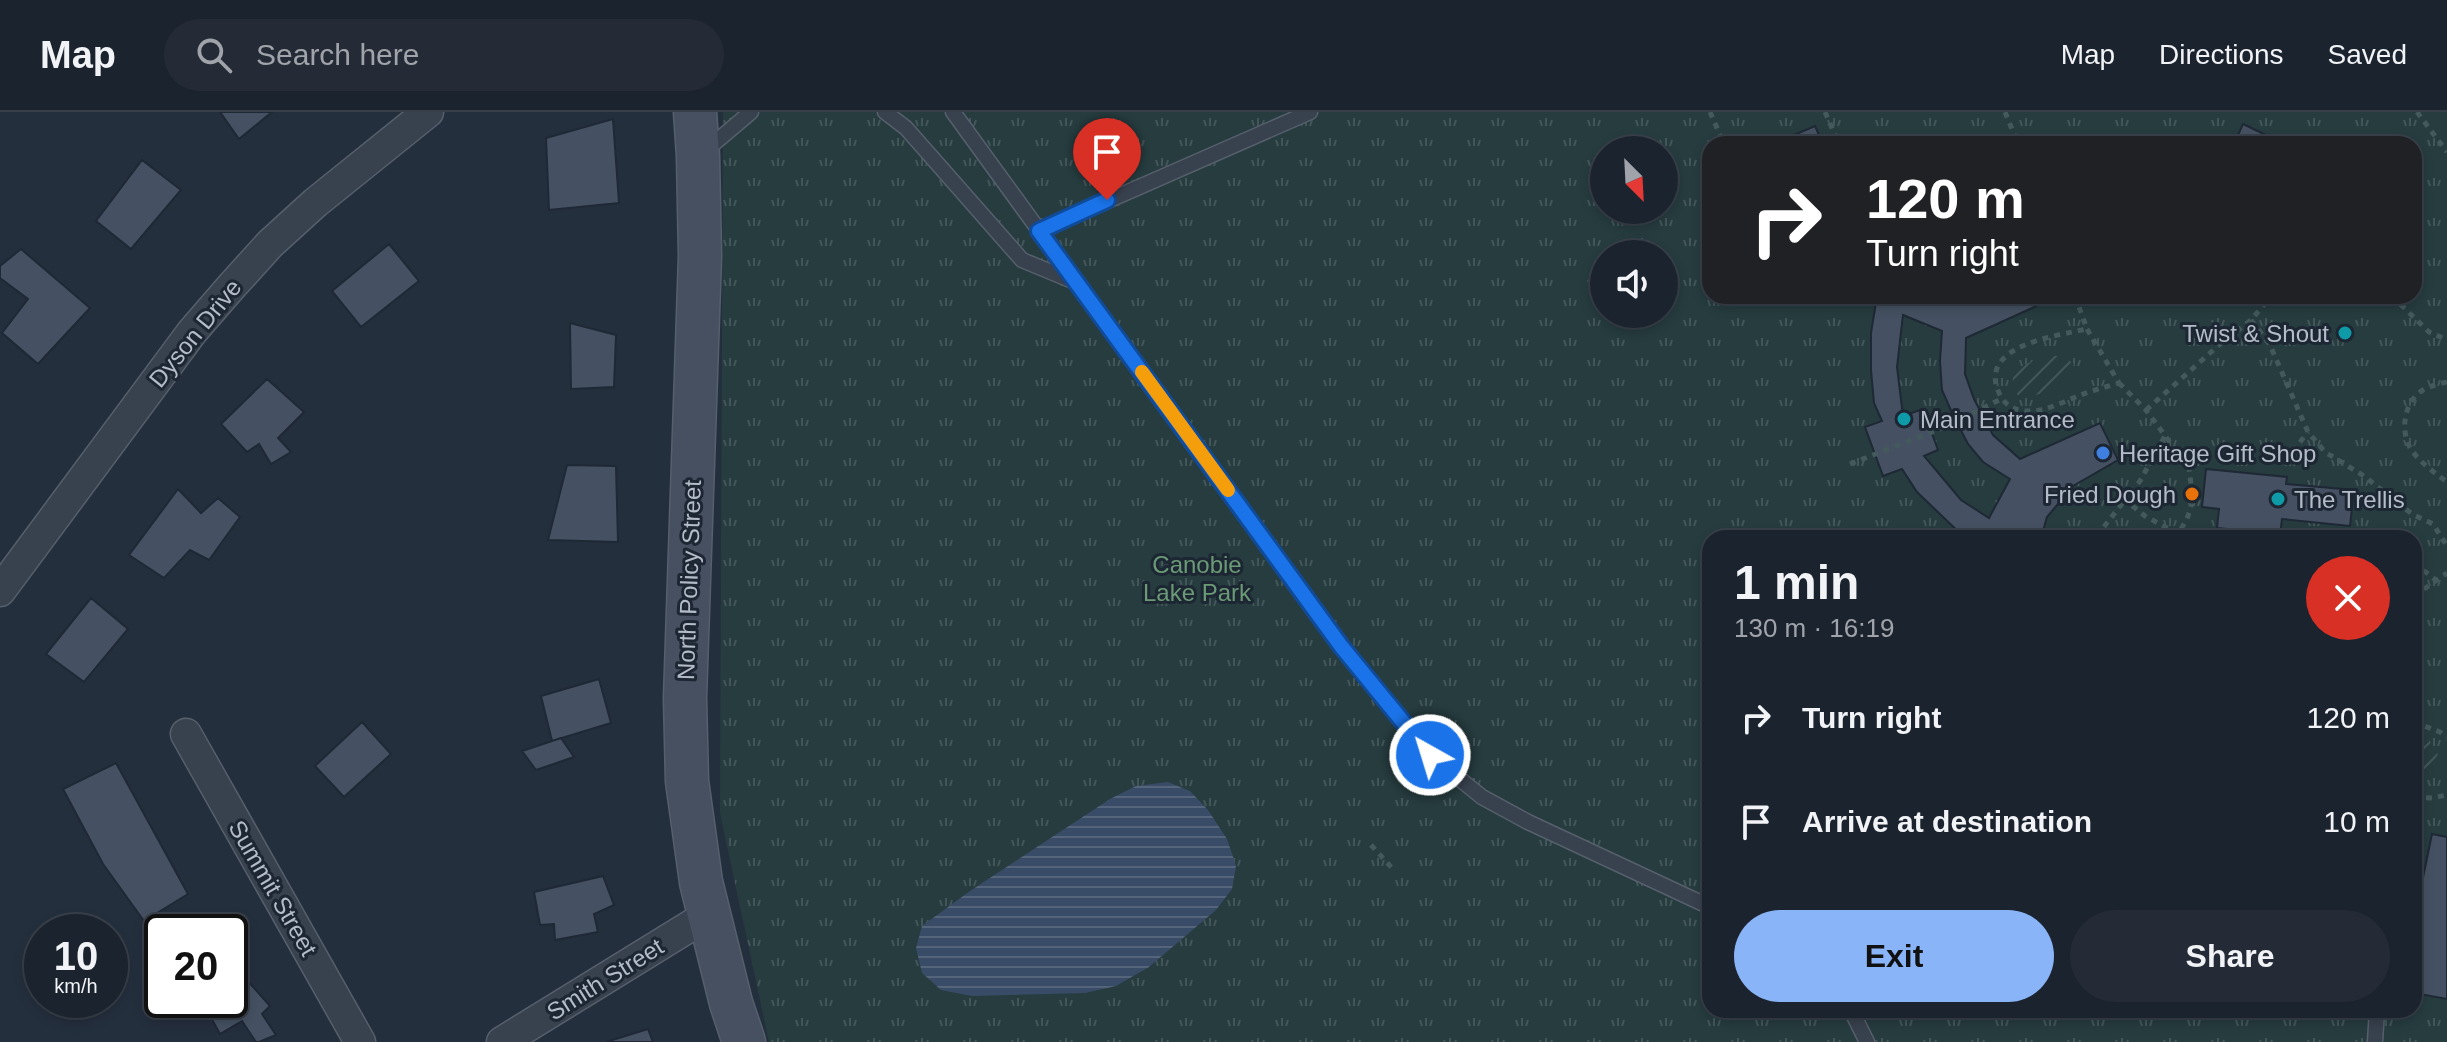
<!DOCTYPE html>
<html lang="en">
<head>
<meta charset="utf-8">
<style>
	:root { --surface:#1b232e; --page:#242b36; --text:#f1f3f6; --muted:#a0a4aa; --line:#39404a; --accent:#8ab4f8 }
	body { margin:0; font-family:Helvetica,sans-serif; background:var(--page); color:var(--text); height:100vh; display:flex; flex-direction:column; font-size:30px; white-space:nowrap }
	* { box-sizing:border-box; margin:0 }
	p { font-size:26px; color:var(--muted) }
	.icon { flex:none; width:44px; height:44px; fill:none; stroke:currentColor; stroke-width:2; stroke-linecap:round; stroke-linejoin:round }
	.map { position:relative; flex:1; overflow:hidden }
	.panel { position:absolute; left:1702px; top:418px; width:720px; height:488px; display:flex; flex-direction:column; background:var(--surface); border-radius:24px; box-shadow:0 4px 12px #0003,0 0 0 2px var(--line) }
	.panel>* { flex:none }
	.guide { position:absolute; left:1702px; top:24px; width:720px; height:168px; border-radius:24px; box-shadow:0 4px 12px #0003,0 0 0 2px var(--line); background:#202124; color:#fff; overflow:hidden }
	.needle { width:52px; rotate:156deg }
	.buttons { position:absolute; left:1590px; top:24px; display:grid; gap:16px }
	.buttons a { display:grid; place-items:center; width:88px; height:88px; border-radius:50%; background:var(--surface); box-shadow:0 4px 12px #0003,0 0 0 2px var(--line); font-size:40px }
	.speed { position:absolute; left:24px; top:802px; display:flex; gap:16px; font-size:40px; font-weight:700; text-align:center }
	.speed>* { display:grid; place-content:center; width:104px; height:104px; border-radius:50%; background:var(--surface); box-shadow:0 4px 12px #0003,0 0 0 2px var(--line); line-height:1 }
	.speed small { font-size:20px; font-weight:400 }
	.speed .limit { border:4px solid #111; border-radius:12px; background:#fff; color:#111 }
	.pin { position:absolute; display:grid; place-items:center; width:68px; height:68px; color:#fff; margin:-82px -34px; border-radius:50% 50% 50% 0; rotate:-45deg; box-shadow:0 0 8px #0007 }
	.pin .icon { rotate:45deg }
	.me { position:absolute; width:88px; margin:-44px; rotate:321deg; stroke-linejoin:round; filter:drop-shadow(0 0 6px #0008) }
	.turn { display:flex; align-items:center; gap:28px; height:168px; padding:0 32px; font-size:36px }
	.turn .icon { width:104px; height:104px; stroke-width:2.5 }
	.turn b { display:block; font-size:56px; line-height:68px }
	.round { display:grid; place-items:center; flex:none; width:84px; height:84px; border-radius:42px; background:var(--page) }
	.headline { display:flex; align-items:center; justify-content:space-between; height:136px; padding:0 32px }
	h1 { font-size:48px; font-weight:600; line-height:60px }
	.primary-button { display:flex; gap:16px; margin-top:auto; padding:16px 32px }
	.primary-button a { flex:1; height:92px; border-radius:48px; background:var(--accent); color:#111; font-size:32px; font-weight:600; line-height:92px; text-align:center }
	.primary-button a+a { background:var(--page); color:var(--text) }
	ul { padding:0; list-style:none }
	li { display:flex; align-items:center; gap:24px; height:104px; padding:0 32px }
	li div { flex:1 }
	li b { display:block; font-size:30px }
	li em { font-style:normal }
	header { display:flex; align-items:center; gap:48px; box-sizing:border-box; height:112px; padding:0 40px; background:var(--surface); border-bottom:2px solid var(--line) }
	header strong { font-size:38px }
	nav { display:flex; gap:44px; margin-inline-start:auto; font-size:28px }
	.search { width:560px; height:72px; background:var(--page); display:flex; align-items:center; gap:20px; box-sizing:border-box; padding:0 28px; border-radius:44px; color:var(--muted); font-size:30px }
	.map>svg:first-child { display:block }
	.park { fill:url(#park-tufts); fill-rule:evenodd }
	.garden { fill:url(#garden-furrows) }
	.water { fill:url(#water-rules) }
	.building { fill:#455162; stroke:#1f2835; stroke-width:2; fill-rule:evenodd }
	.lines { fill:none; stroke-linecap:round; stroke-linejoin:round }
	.lane-casing { stroke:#565f6c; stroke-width:17 }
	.street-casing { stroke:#565f6c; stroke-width:33 }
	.secondary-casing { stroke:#565f6c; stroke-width:45 }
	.path { stroke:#44595c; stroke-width:5; stroke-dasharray:6 6; stroke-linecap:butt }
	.lane { stroke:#38414e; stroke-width:14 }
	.street { stroke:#38414e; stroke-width:30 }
	.secondary { stroke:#465061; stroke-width:42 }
	.route-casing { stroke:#114b97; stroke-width:20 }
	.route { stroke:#1a73e8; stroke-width:14 }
	.slow { stroke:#f59e0b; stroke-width:14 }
	.culture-dot { fill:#0f9aa8; stroke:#1d2633; stroke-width:3 }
	.shop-dot { fill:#3f7fe0; stroke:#1d2633; stroke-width:3 }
	.food-dot { fill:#e8710a; stroke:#1d2633; stroke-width:3 }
	.labels { text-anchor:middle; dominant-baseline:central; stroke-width:6; stroke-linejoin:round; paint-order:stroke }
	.street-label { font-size:24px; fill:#b4bcc9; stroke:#1d2633 }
	.poi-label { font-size:24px; fill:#b4bcc9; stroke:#1d2633; text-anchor:start }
	.park-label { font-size:24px; fill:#6b9a76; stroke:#1d2633 }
</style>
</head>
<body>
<header>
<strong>Map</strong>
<div class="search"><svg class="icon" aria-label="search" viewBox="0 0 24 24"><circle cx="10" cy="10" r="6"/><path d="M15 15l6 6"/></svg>Search here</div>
<nav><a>Map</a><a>Directions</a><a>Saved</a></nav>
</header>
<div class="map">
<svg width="2447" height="930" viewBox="0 0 2447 930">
	<defs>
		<pattern id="park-tufts" width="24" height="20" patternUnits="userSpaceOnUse" patternTransform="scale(2)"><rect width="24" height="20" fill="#263c3f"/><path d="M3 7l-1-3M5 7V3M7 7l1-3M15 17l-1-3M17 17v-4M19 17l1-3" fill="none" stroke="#435659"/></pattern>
		<pattern id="garden-furrows" width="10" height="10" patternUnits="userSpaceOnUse" patternTransform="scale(2)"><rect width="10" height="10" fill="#263c3f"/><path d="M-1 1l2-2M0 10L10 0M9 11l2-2" fill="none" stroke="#435659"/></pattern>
		<pattern id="water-rules" width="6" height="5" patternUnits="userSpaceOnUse" patternTransform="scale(2)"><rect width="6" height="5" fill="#394c67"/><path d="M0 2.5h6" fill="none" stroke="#53647b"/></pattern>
	</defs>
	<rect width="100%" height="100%" fill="#242f3e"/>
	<path class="park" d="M723,0H2447V930H769L720,701ZM1710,32H2414V184H1710ZM1604,38H1664V98H1604ZM1604,142H1664V202H1604ZM1710,426H2414V898H1710Z"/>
	<path class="garden" d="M2049,243L2064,245L2074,252L2070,266L2050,280L2020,286C1998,261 2029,249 2049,243Z
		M2414,623L2427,625L2438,642L2428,661L2414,653Z"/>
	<path class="water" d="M1168,670L1190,679L1208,698L1227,727L1236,754L1232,777L1216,798L1149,855L1116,874L1085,881L972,884L941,878L922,861L916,836L922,814L970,779L1110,687L1136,674Z"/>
	<path class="building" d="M220,0H272L239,27Z
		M613,7L619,91L549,98L546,26Z
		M2243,12L2270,25L2267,32H2234Z
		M1815,14L1823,32H1773Z
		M142,48L181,78L131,137L96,109Z
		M389,132L419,169L361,215L332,179Z
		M21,137L90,196L38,252L2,221L28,187L0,166V154Z
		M1877,184H2039L2043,191L1966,226L1965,262L1974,287L1993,323L2020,347L2100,311L2118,348L2073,374L2047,405L2041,426H1965L1917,380L1902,357L1883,364L1865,315L1882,309L1874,291L1871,258V221ZM1903,203L1942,219L1940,249L1942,278L1953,303L1968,332L1983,350L2010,367L1989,406L1961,388L1924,344L1938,338L1923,297L1903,304L1897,255Z
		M570,211L616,223L614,275L571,277Z
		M267,267L304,300L278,326L291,340L271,352L259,332L247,340L221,312Z
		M567,353L616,354L618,430L548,428Z
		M2206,357L2287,365L2286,372L2354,378L2350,414L2282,407L2280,423L2260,422L2259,426L2236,423L2237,418L2217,416L2219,397L2202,395Z
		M178,377L201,401L218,386L240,405L209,448L190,438L164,466L129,443Z
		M91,486L128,517L84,570L46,542Z
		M599,567L611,611L552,629L541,584Z
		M362,610L391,642L344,685L315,654Z
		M561,626L574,645L536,658L522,639Z
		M116,651L188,782L144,809L103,752L63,677Z
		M2432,722L2447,725V887L2414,881V809Z
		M603,764L614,793L594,802L598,820L555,828L554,812L540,813L534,780Z
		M247,868L270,894L262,902L276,923L259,930H256L242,909L220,922L204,893L213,888H230V878Z
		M648,917L653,930H606Z"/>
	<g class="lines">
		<g class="lane-casing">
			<path id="lane" d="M885,0L906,16L1022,148L1075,170
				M953,0L1341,534L1430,643L1482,685L1528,710L1710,795
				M705,39L751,0
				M1039,119L1310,0
				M1851,898L1867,930
				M2375,930L2377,898"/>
		</g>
		<g class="street-casing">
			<path id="street" d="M0,479L192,220L231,175L270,132L315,91L428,0
				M186,622L360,930
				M502,930L708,803"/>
		</g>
		<g class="secondary-casing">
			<path id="secondary" d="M695,0L698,44L700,144L685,586L687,669L701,770L731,891L744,930"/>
		</g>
		<path class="path" d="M1710,0L1724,32
			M1825,0L1839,32
			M2005,0L2018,32
			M2417,0L2447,40
			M1777,184V186
			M2075,184L2087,217
			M2392,184L2429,220L2447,228
			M2251,208L2270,233L2308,320L2325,340L2364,364L2412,402L2433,412L2447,434
			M2087,217L2119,271C2105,275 2091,279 2078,284C2063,290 2046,299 2031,299C2018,300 2006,295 2000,283C1975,234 2055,224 2087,217Z
			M2447,270C2440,272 2429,274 2423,278C2403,290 2399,322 2413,340C2422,352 2435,361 2447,370
			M2119,271L2146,298L2189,356L2193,388L2187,407L2178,422L2145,404L2125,388L2140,369L2165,324
			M2146,298L2219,233L2251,208L2271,184
			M2285,349L2308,320
			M1850,352L1945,315L2001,287
			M2100,426L2103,416L2125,388
			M2414,451L2437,469
			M2414,484L2447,461
			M2414,610L2440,620L2447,625
			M2414,685L2432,686L2447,683
			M1371,733L1393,757"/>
		<use href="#lane" class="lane"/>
		<use href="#street" class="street"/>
		<use href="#secondary" class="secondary"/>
	</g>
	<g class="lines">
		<g class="route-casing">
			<path id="route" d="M1107,88L1039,119L1341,534L1430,643"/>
		</g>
		<use href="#route" class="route"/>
		<path class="slow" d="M1142,260L1228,378"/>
	</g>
	<g class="culture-dot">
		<circle cx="2345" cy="221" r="8"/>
		<circle cx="1904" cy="307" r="8"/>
		<circle cx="2278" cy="387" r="8"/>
	</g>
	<circle class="shop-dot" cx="2103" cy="341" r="8"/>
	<circle class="food-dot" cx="2192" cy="382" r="8"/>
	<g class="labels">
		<g class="street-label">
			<text transform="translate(195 221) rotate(-51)">Dyson Drive</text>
			<text transform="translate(689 468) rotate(-88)">North Policy Street</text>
			<text transform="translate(273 776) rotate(60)">Summit Street</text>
			<text transform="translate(605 867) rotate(-32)">Smith Street</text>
		</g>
		<g class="poi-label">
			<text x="2329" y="221" text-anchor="end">Twist &amp; Shout</text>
			<text x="1920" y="307">Main Entrance</text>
			<text x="2119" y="341">Heritage Gift Shop</text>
			<text x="2176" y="382" text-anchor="end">Fried Dough</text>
			<text x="2294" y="387">The Trellis</text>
		</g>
		<g class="park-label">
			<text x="1197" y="452">Canobie<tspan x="1197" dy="28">Lake Park</tspan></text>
		</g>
	</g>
</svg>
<div class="buttons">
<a><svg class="needle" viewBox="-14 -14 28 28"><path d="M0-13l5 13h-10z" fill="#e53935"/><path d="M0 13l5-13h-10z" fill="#a0a4aa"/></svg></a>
<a><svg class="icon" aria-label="sound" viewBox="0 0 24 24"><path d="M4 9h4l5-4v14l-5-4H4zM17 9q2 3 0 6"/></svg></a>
</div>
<div class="speed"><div>10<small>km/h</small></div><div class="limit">20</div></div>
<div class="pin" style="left:1107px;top:88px;background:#d93025"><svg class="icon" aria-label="arrive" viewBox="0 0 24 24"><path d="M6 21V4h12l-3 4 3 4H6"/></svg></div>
<svg class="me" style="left:1430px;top:643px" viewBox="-20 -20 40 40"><circle r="17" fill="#1a73e8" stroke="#fff" stroke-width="3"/><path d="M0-11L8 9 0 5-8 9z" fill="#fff"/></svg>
<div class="guide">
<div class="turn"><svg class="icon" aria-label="right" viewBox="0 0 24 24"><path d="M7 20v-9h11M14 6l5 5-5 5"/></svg><div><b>120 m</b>Turn right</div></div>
</div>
<section class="panel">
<div class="headline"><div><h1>1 min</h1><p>130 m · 16:19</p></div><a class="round" style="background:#d93025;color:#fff"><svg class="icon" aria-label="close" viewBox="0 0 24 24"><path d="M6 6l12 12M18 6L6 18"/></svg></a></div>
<ul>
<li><svg class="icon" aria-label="right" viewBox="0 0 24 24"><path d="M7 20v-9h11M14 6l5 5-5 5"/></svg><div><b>Turn right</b></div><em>120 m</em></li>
<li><svg class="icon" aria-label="arrive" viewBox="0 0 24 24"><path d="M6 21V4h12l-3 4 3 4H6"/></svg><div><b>Arrive at destination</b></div><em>10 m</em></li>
</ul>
<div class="primary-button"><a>Exit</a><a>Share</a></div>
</section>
</div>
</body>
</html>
